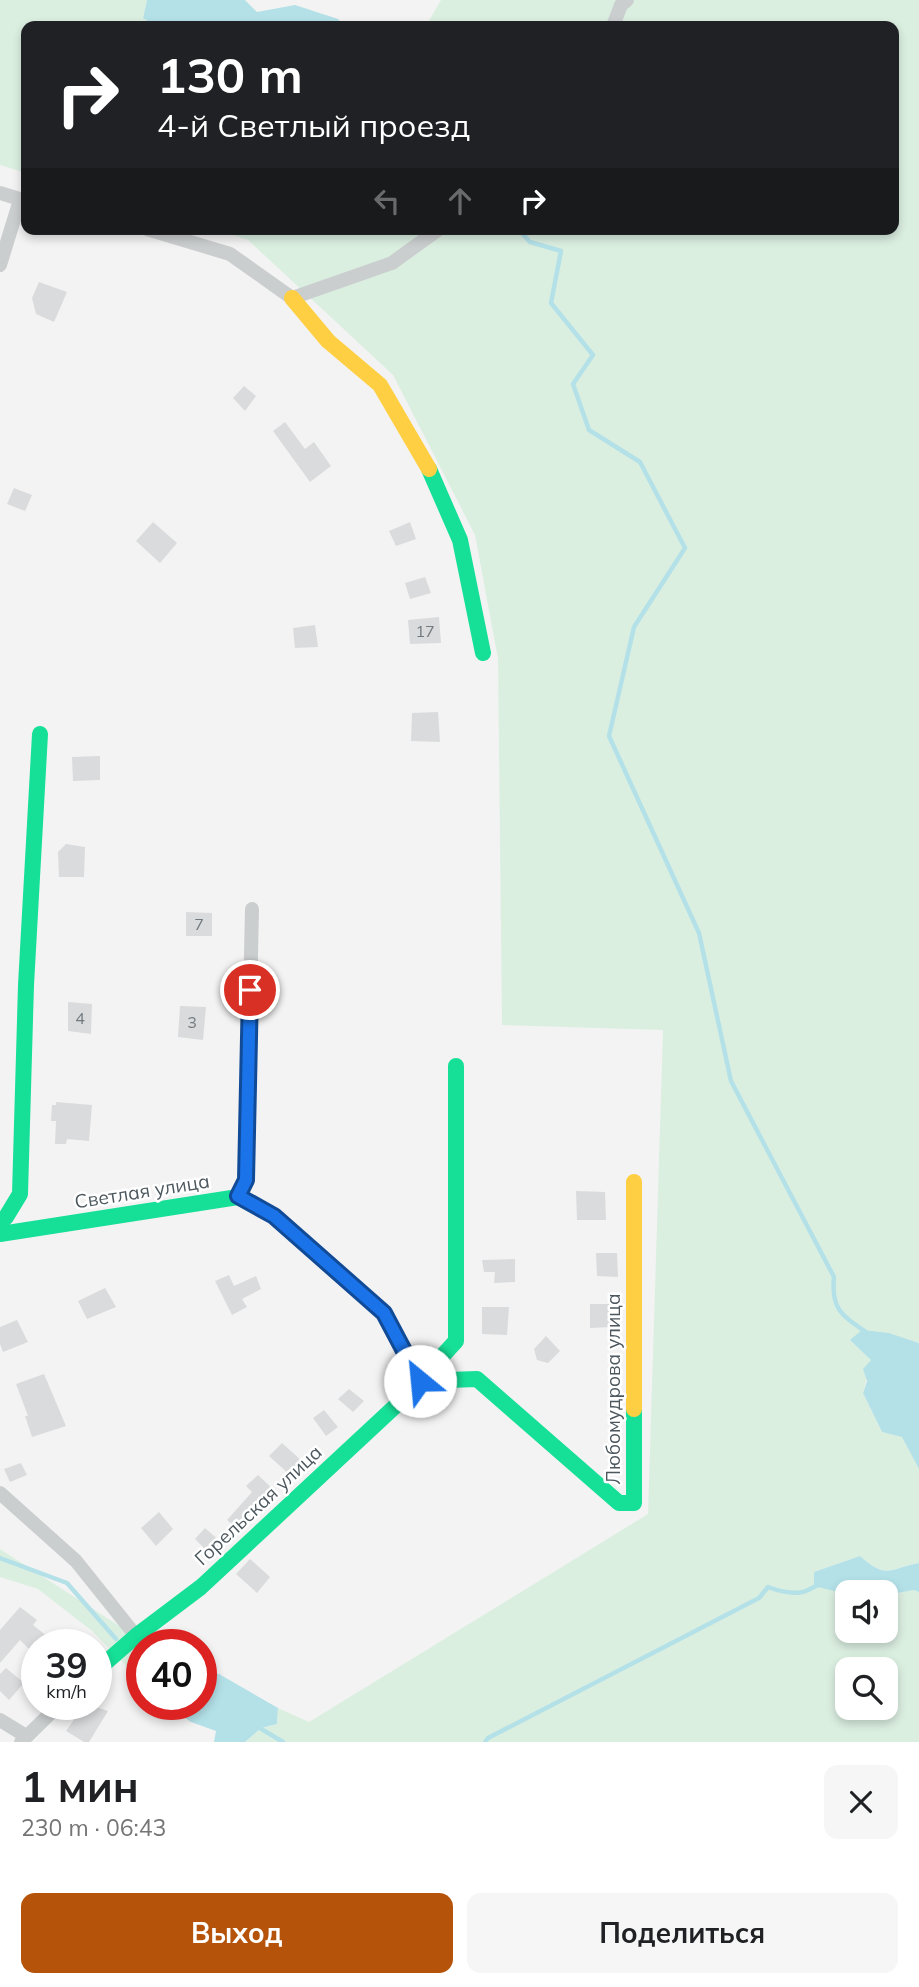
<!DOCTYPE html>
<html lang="ru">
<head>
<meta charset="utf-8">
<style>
	:root { --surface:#fff; --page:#f6f6f6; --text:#202124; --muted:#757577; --accent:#b45309 }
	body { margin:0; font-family:Mulish,sans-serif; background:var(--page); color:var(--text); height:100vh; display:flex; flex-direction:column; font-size:26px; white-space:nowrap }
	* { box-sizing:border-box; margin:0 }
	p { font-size:23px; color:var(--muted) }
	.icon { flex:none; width:38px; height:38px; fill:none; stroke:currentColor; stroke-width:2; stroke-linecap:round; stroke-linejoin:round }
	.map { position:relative; height:1742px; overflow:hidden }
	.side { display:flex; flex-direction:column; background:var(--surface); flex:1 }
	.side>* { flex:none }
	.top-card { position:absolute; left:21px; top:21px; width:878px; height:214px; border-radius:14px; box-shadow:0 4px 10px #0003; background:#202124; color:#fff; overflow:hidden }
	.buttons { position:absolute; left:835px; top:1580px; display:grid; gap:14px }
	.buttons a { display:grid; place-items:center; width:63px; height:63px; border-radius:14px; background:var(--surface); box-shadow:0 4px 10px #0003; font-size:35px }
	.speed { position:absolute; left:21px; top:1629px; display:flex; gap:14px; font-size:35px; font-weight:700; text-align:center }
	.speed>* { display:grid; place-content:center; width:91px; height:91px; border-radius:50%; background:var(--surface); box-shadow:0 4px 10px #0003; line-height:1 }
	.speed small { font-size:18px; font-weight:400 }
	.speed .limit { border:10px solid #d22; background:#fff; color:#111 }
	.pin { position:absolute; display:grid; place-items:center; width:60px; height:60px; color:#fff; margin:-30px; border:4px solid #fff; border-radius:50%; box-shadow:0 2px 7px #0007 }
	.me { position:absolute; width:77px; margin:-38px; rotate:332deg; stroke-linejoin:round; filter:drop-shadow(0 0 5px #0008) }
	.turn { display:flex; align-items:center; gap:24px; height:147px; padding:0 21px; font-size:32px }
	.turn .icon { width:91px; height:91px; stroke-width:2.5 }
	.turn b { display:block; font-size:49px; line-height:60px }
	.lanes { display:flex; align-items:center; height:66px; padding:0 21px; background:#0003; justify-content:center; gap:35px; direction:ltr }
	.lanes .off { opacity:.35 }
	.round { display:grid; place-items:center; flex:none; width:74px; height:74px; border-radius:14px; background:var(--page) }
	.overview { display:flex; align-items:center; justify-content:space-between; height:119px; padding:0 21px }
	h1 { font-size:42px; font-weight:700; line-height:52px }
	.action { display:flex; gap:14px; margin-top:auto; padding:14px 21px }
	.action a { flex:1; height:80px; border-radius:14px; background:var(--accent); color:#fff; font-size:28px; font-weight:700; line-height:80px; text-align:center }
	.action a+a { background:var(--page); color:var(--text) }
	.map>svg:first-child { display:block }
	.green { fill:#dbefe1; fill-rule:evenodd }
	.water { fill:#b4e1e8 }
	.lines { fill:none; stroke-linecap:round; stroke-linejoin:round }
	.stream { stroke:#b4e1e8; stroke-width:4.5 }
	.building { fill:#dadbdc }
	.street { stroke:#cbcecf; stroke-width:14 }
	.fast { stroke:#16e098; stroke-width:16 }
	.slow { stroke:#ffcf43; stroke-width:16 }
	.route-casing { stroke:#114b97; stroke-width:18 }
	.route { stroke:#1a73e8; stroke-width:12 }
	.labels { text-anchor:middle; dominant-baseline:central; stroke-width:5; stroke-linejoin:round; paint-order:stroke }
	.number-label { font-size:16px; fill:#71797f }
	.street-label { font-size:19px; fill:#4c575e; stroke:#fff }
</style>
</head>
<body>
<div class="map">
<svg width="919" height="1742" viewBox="0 0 919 1742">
	<rect width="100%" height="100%" fill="#f4f3f3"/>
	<path class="green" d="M0,0H147L143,18L155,26H26V173L0,165Z
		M441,0H919V1343L907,1339L871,1360L863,1393L882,1432L902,1436L919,1469V1563C887,1569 887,1580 860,1556L814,1572V1585L838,1591L858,1589L868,1592H847V1631H886V1595L914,1590L919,1592V1742H245L261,1728L277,1724L278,1708L309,1722L648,1514L663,1030L502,1025L498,659L475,535L393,375L248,240L214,229H393L406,235L415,229H894V26H426ZM847,1670H886V1708H847Z
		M0,1549L149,1645H142V1682L92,1631L38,1589L0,1577Z"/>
	<path class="water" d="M147,0H245L257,12L295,5L338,19L345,26H155L143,18Z
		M862,1330L889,1333L919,1343V1469L902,1437L882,1432L863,1393L867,1381L863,1369L871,1360L850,1340Z
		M860,1556C887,1580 888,1569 919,1563V1592L914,1590L886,1595V1592H868L858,1589L838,1592L814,1586V1572Z
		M201,1670L219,1674L278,1708L277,1724L261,1728L245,1742H214L216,1731L191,1722L167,1705L201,1704Z"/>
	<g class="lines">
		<path class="stream" d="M518,229L530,242L561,251L551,303L593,355L573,384L589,430L640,462L685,548L634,627L609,736L699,933L731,1081L834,1277C831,1309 841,1315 866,1332
			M0,1558L67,1583L116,1639
			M132,1658L142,1664
			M258,1727L283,1742
			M485,1742L488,1738L759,1598L768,1587C779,1591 797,1596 808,1590C812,1588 815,1586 818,1585"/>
	</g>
	<path class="building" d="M39,282L67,292L54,322L36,314L32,298Z
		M244,386L256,396L245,411L233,398Z
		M285,422L305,449L314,442L331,466L310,482L273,431Z
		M14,488L32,495L25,511L7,504Z
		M153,522L177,543L160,563L136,541Z
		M410,522L416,539L396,546L389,531Z
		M425,577L431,593L410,599L405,583Z
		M439,617L441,643L410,644L408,620Z
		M315,625L318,647L295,648L293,628Z
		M438,712L440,742L411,741L412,713Z
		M100,756V780L73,781L72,757Z
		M66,844L85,847L84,877H59L58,852Z
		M186,912L212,913V936H186Z
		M68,1002L92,1004L91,1034L68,1031Z
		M180,1006L206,1007L203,1040L178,1037Z
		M56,1102L92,1105L89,1141L67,1139L66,1144H55L56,1121H51L52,1105H56Z
		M576,1191L605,1192L606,1220H577Z
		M596,1253H617L618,1277L597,1276Z
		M515,1259V1282L494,1283L495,1272H484L482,1260Z
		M229,1275L234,1286L256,1276L261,1289L242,1299L247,1307L232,1315L215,1281Z
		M105,1288L116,1307L87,1319L78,1301Z
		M590,1304H610L612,1327L590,1328Z
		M482,1307H509L507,1335L482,1334Z
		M17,1320L28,1342L3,1352L0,1344V1327Z
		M546,1336L560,1351L548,1363L537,1360L534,1349Z
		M44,1374L66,1426L32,1437L25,1416H28L16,1384Z
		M349,1389L364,1401L353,1412L338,1399Z
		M324,1410L338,1427L326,1436L313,1418Z
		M282,1443L302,1461L290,1475L269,1456Z
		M21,1463L27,1475L10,1482L4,1469Z
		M258,1475L275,1491L263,1504L260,1501L238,1529L227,1520L252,1492L246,1486Z
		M159,1512L173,1529L156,1546L141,1528Z
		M205,1528L223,1544L212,1556L195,1539Z
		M250,1559L270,1577L257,1593L236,1574Z
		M20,1607L37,1620L33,1625L58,1645H37V1657L20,1640L0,1663V1630Z
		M6,1668L24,1683L9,1700L0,1691V1674Z
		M96,1707L108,1711L89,1742H84L66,1731L77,1715Z"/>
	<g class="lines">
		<path class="street" d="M613,26L621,5L627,0
			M0,193L26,201
			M147,229L230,254L292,298L392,263L439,229
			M0,265L20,200
			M238,1197L246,1180L252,909
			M0,1493L76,1561L136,1636
			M0,1720L26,1736
			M21,1742L60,1704"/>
		<path class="fast" d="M429,469L460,540L483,653
			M0,1222L6,1217L20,1194L26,985L40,734
			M0,1234L238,1197L274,1216L384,1313L420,1381L477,1379L619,1503H634V1409
			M96,1671L136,1636L201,1587L403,1399L456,1341V1066"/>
		<path class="slow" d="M292,298L328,341L380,385L429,469
			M634,1182V1409"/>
	</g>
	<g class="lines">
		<g class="route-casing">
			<path id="route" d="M250,990L246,1180L238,1196L274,1216L384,1313L420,1381"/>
		</g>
		<use href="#route" class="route"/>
	</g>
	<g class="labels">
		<g class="number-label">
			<text x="425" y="631">17</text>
			<text x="199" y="924">7</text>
			<text x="80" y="1018">4</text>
			<text x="192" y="1022">3</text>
		</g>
		<g class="street-label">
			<text transform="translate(142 1191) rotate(-9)">Светлая улица</text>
			<text transform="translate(613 1389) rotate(-90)">Любомудрова улица</text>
			<text transform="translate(258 1505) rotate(-43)">Горельская улица</text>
		</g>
	</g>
</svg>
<div class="buttons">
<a><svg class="icon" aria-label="sound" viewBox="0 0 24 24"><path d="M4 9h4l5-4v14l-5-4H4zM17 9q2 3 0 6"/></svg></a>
<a><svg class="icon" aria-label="search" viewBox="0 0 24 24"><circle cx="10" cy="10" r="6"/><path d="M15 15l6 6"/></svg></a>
</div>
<div class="speed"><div>39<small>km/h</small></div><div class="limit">40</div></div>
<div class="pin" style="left:250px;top:990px;background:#d93025"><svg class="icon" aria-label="arrive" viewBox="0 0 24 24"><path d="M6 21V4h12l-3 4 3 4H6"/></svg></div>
<svg class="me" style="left:420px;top:1381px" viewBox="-20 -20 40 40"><circle r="19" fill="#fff"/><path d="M0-13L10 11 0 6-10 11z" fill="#1a73e8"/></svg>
<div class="top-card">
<div class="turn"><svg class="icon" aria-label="right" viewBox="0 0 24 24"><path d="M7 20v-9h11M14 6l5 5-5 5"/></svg><div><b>130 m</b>4-й Светлый проезд</div></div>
<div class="lanes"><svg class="icon off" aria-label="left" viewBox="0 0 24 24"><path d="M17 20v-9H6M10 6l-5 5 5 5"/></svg><svg class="icon off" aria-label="ahead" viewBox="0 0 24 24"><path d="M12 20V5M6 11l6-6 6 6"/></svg><svg class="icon" aria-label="right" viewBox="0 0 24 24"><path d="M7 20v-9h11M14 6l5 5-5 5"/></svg></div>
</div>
</div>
<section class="side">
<div class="overview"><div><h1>1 мин</h1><p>230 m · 06:43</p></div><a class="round"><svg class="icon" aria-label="close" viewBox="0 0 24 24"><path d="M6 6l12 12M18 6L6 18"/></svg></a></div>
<div class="action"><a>Выход</a><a>Поделиться</a></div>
</section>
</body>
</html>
